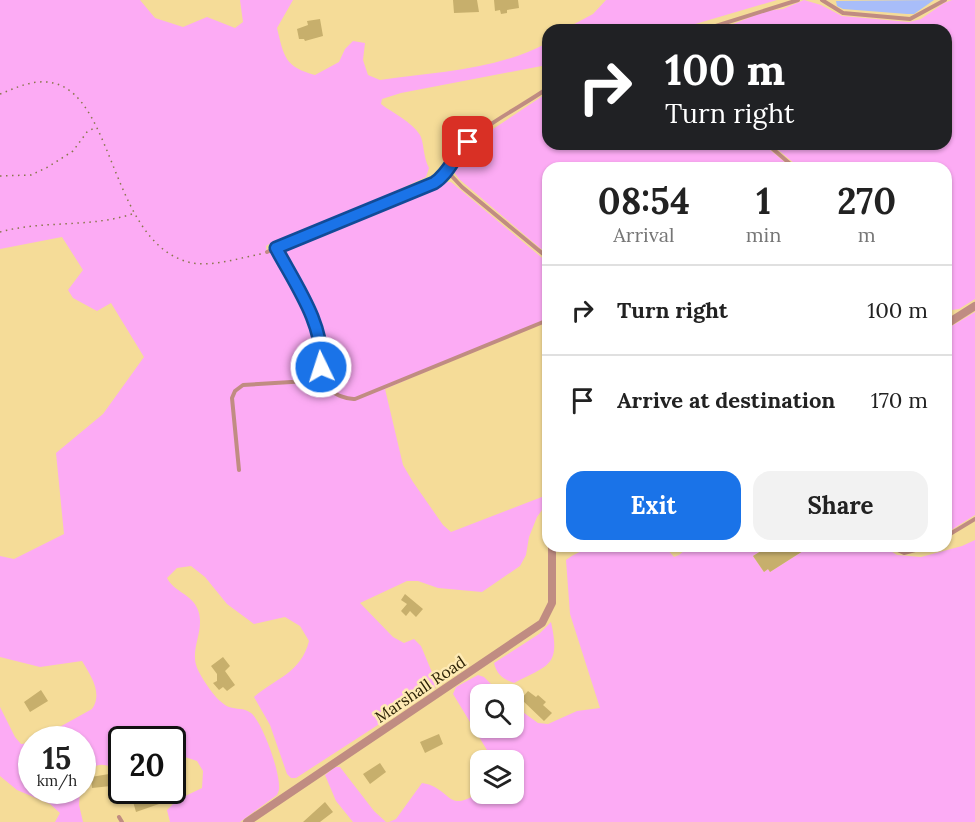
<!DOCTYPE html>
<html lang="en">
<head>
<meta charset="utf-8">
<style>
	:root { --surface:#fff; --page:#f2f2f2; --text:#222; --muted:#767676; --line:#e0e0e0; --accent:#1a73e8 }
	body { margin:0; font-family:Lora,serif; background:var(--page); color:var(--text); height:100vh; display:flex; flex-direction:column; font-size:22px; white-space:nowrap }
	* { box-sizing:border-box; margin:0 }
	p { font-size:20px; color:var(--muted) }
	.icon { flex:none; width:33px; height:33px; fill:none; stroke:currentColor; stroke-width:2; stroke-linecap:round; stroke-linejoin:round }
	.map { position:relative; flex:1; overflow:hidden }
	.panel { position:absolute; left:542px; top:162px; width:410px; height:390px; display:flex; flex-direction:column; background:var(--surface); border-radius:18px; box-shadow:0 2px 4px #0004 }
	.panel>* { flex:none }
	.top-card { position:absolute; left:542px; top:24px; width:410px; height:126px; border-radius:18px; box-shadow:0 2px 4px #0004; background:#202124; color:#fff; overflow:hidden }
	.tools { position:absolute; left:470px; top:684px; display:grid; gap:12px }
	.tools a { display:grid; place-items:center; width:54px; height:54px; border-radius:12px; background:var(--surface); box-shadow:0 2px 4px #0004; font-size:30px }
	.speed { position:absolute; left:18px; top:726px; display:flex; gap:12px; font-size:30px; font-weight:700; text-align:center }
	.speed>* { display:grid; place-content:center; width:78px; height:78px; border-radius:50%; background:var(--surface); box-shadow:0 2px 4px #0004; line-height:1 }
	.speed small { font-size:15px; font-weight:400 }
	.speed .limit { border:3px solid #111; border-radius:9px; background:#fff; color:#111 }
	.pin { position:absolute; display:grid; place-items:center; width:51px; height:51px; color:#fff; margin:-26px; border-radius:12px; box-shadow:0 3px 9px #0006 }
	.me { position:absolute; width:66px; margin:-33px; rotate:356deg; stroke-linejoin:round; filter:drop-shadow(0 0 4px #0008) }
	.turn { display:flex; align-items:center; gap:21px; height:126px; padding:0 24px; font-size:27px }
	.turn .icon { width:78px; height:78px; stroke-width:2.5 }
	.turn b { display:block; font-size:42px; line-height:51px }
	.eta { display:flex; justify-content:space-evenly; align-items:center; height:102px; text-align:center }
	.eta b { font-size:36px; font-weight:700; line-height:42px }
	.action { display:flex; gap:12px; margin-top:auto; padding:12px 24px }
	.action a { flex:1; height:69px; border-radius:18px; background:var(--accent); color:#fff; font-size:24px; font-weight:700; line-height:69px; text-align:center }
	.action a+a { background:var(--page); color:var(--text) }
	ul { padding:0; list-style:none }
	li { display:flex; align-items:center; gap:18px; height:90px; padding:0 24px; border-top:2px solid var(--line) }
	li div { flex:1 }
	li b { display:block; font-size:22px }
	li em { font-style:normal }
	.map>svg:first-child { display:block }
	.green { fill:#fcabf4 }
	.water { fill:#a8bdf9 }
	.building { fill:#c7af6c }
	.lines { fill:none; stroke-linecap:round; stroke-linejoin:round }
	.path { stroke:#887748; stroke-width:1.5; stroke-dasharray:1.5 4.5; stroke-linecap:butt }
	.lane { stroke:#c08c82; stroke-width:4 }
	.street { stroke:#c08c82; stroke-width:8 }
	.route-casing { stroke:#114b97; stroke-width:15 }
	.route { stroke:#1a73e8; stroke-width:10 }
	.labels { text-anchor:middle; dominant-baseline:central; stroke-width:5; stroke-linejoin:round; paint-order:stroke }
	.street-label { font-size:16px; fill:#2d2306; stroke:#feeab4 }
</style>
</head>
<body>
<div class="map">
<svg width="975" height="822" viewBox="0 0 975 822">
	<rect width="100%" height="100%" fill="#f5dc98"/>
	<path class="green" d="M0,0H140L155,18L183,27L207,17L235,28L243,22L240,0H293L277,28C284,57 285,67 315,75L339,62L345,49L353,41L365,43L363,60L368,75L380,80C436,72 497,70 547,43V65L401,93L382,99L381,104C394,114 411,121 420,135C424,142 423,157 429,168L426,177L327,223L274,241L266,246L267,252L274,254L447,182H451L547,262V320L385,389L403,465L413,482L443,525L451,532L547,495V503L537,517L529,537L526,555L520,566L482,592L438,588L418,581H407L360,603L393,637L404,643L414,639L421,646L436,682L435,688L296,778H291L287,774L270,725L254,697C276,678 301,673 309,641L300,626L285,617L254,624L227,604L205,577L191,566L177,568L167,578C174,592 192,594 198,610C206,632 187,651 199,672C205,683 217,702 229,707C237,710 243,707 251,713C263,723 281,774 279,790L277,795L240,822H170L167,810L177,800L202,788L203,771L197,761L173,753L172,740L152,739L142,731L135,732L129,739L122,740L121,771C104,764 97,759 83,778L82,740L38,739L92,709C103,693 91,676 82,661L40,667L0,657V556L14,559L64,534L56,453L103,414L144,357L111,303L97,311L73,298L68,290L83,270L62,237L0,249Z
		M606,0H777L675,30H563L593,14Z
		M804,0L821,5L842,16L909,22L921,19L944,3L952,0H975V299L959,309L945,311V168H800L771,144H945V30H718L766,11L783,9Z
		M547,93L548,144H763L792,168H548L547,254L459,179L454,172V165L487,133Z
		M975,312V515L945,534V330Z
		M975,540V822H389L396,819L422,783C451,787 447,816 480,791V794H513V760H493L453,694L456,687L478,675L484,677L501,694H480V728H513V705L538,723L548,724L577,711L600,708L570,614L566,560C592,539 632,546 664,546L674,557L679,555L690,546H700L701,548L706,546H758L761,551L753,556L764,572L768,569L770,572L803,551L804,546H883L897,555L921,557L962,546Z
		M551,622C561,667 548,665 514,683C503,679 497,675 494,663L539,634Z
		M0,707L15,737L21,744L31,743L32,790L80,791L79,805L83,822H55L60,813L50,804L17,790L0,776Z
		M335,767H340L374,811L386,822H353L336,801L325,775Z"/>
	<path class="water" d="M934,0L914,14H907L843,9L837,6L836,1Z"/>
	<path class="building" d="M453,0H477L479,12L454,13Z
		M494,0H518L519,8L507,10V13L501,14L500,10L495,11Z
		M320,19L323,36L305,41L304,39H299L297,29L308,25L307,21Z
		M758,546H800L803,551L770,572L768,569L764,572L753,556L761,551Z
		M405,594L423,609L416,617L410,611L406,616L401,611L407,604L401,600Z
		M223,657L230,666L225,671L235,685L227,691L223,687L219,690L213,683L217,681V674L211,666Z
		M41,690L48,701L30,712L24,702Z
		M528,691L536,697L538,695L546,702L543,705L552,713L544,721L521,699Z
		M439,734L443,744L425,753L420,742Z
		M380,763L386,772L370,784L363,774Z
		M109,774L111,786L92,788L91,777Z
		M136,790H155L159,804L136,812L132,798L138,796Z
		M325,802L333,812L320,822H303Z"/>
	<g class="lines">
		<path class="path" d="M0,94C13,89 25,83 39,82C116,76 105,239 188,262C211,268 238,258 261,254
			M0,176L31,175L48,167L73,151L87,132L96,127
			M0,232C43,220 90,228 132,214"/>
		<path class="lane" d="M822,0L843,13L910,19L945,0
			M703,30L798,0
			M767,144L795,168
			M446,170L462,187L548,258
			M276,248C298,290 330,334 318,384
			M267,252L433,183C448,173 453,155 466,144C490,121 521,107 548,88
			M239,470L232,398L235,391L243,385L308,381C325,383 337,400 355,399L548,320
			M945,537L975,519
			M680,546L681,547
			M889,546L904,553L930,546
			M119,817L122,822"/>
		<path class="street" d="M945,325L975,306
			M247,822L542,623L552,603V546"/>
	</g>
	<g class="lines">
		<g class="route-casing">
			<path id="route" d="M321,367C325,325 295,284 276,248L434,183C449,174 455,154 468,142"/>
		</g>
		<use href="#route" class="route"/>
	</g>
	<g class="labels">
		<g class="street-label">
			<text transform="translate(420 689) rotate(-34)">Marshall Road</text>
		</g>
	</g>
</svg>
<div class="tools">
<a><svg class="icon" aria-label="search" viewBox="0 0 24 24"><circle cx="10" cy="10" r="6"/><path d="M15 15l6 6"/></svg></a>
<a><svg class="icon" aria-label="layers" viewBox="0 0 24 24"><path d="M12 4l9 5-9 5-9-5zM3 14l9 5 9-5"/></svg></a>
</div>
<div class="speed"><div>15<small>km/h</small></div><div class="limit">20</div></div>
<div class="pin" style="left:468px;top:142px;background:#d93025"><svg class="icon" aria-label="arrive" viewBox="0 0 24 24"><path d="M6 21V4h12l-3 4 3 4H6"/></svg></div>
<svg class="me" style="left:321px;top:367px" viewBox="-20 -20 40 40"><circle r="17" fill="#1a73e8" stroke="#fff" stroke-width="3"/><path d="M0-11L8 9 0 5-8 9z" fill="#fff"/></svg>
<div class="top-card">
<div class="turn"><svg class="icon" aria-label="right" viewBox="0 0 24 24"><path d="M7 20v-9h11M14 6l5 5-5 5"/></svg><div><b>100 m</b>Turn right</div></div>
</div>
<section class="panel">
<div class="eta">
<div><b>08:54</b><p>Arrival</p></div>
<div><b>1</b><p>min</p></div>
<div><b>270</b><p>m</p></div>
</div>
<ul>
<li><svg class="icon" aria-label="right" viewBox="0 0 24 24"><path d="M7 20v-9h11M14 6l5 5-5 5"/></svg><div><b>Turn right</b></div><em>100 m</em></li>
<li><svg class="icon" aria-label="arrive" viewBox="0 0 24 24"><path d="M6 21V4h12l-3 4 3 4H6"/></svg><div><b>Arrive at destination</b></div><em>170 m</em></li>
</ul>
<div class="action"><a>Exit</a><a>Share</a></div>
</section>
</div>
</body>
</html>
